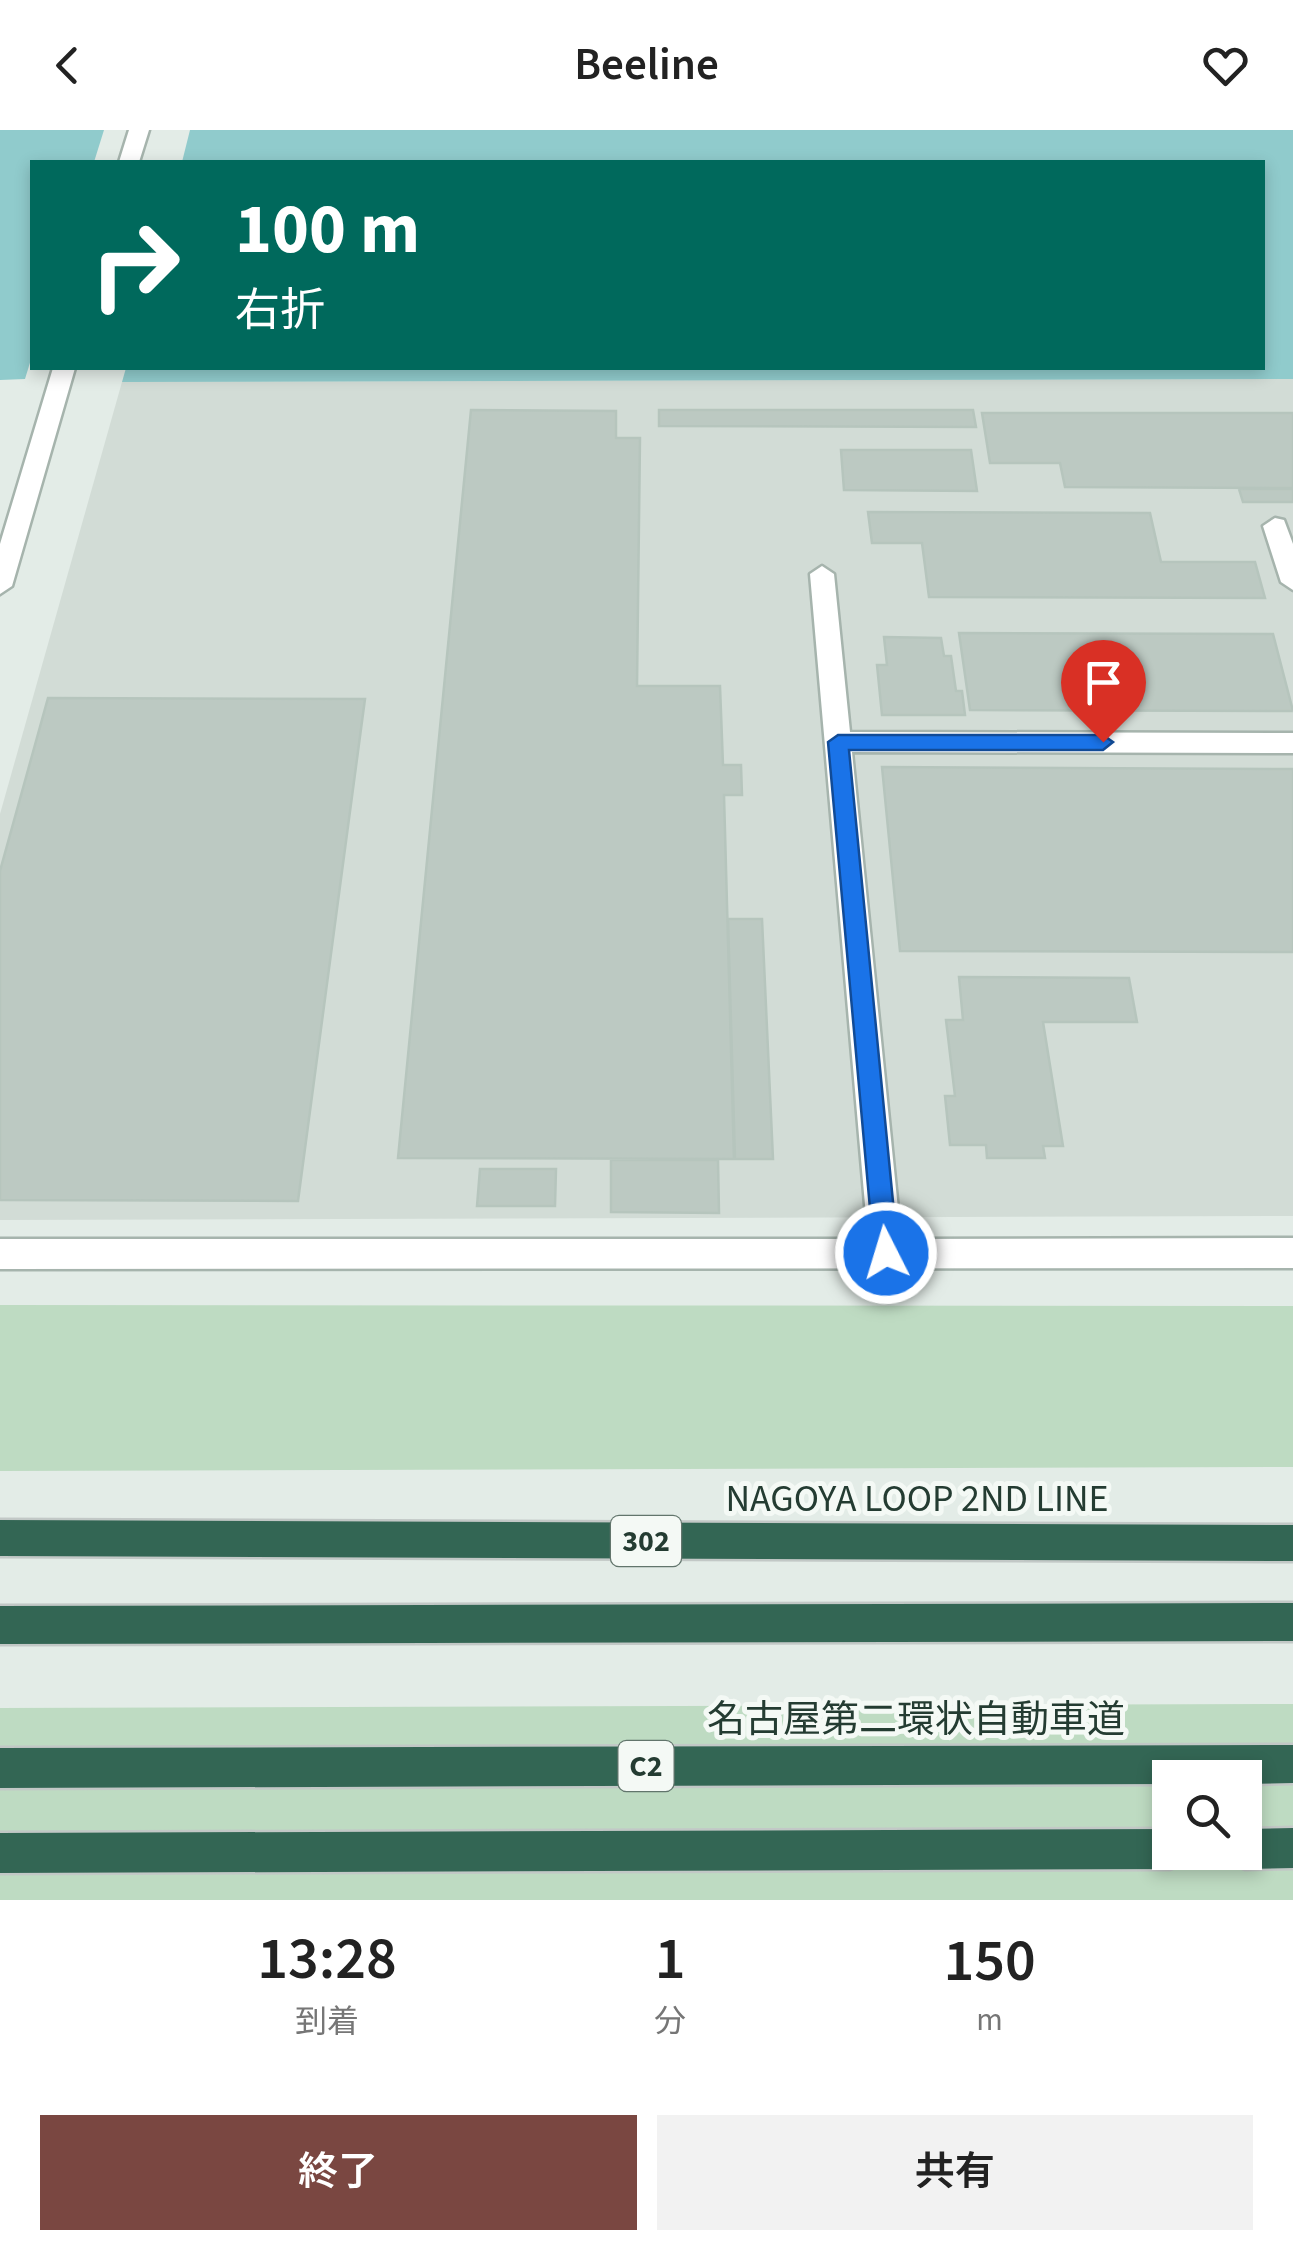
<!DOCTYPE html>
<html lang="ja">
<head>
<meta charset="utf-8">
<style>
	:root { --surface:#fff; --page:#f2f2f2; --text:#222; --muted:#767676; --accent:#7a4741 }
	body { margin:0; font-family:"Source Sans 3","Noto Sans JP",sans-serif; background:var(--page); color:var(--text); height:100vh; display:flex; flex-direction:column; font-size:38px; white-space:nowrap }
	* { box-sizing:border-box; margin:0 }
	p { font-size:32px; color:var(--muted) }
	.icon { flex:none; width:55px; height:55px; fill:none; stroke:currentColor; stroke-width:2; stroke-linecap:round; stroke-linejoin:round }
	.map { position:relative; height:1770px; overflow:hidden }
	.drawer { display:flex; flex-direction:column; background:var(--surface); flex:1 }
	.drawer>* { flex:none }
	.hud { position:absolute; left:30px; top:30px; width:1235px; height:210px; border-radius:0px; box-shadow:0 5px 15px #0003; background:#00695c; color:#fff; overflow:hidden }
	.tools { position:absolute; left:1152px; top:1630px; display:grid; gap:20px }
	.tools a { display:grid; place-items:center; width:110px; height:110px; border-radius:0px; background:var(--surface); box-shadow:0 5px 15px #0003; font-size:50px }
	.pin { position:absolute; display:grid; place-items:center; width:85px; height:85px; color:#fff; margin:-102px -42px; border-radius:50% 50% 50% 0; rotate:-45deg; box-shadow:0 0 10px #0007 }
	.pin .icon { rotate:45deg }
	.me { position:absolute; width:110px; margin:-55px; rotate:355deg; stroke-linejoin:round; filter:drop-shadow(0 0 8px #0008) }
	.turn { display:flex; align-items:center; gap:35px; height:210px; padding:0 40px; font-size:45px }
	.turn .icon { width:130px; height:130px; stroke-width:2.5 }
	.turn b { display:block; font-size:70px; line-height:85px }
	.eta { display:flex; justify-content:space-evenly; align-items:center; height:170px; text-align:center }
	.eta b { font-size:60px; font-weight:600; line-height:70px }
	.button { display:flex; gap:20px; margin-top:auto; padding:20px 40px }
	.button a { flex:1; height:115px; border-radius:0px; background:var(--accent); color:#fff; font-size:40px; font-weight:600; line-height:115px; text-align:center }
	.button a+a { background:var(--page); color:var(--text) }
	header { display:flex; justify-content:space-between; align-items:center; height:130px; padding:0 40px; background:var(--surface); font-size:45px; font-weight:600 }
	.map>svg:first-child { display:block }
	.built { fill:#d2dcd6 }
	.green { fill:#bedbc2; fill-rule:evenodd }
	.water { fill:#90cbcc }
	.building { fill:#bcc9c2; stroke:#b6c5bd; stroke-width:2.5 }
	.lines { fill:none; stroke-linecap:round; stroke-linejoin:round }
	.minor-casing { stroke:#a6b4ad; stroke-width:5 }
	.highway-casing { stroke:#c2c8c6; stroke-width:5 }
	.minor { fill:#fff; fill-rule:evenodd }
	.highway { fill:#336654; fill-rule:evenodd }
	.route { fill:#1a73e8; stroke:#114b97; stroke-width:2.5 }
	.labels { text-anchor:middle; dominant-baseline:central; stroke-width:10; stroke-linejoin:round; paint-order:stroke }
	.shield { fill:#f4f9f5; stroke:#62756c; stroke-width:2.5 }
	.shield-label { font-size:30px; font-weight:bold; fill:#243c32 }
	.near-street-label { font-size:38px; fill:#243c32; stroke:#f4f9f5 }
</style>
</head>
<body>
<header><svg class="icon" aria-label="back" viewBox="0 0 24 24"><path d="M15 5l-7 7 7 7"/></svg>Beeline<svg class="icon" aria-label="heart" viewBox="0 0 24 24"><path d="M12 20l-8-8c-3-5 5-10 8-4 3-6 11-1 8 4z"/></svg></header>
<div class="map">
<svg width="1293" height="1770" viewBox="0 0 1293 1770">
	<rect width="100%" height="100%" fill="#e3ece7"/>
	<path class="built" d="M1293,249V1086L0,1090V684L122,252Z"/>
	<path class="green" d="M0,1175L1293,1176V1337L0,1341Z
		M1293,1574V1770H0V1578ZM1170,1648H1245V1722H1170Z"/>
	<path class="water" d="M0,0H104L94,32H32V226L25,249L0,250Z
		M190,0H1293V249L122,252L126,238H1262V32H182Z"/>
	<path class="building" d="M471,280L616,281V308H640L637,556H720L723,635H741L742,665H724L734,1029L398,1028Z
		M659,280H973L976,297L659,296Z
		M982,283H1293V358L1065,357L1060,333H990Z
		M841,320H971L977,361L844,360Z
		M1239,359H1293V372H1243Z
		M868,382L1150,383L1161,432H1255L1265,468L929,467L922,413H872Z
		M959,503L1273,504L1293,581L970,580Z
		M884,507L941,508L944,526H951L956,561H962L965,585H882L877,535H887Z
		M48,568L365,569L298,1071L0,1070V741Z
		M882,637L1293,639V822L900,821Z
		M728,789H762L773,1029H735Z
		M959,847L1129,848L1137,892H1043L1063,1016H1043L1045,1028H987L986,1015H950L945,966H955L946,890H963Z
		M611,1030H718L719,1083L611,1082Z
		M480,1039H556L555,1076H477Z"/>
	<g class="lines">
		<g class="minor-casing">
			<path id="minor" d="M129,0H149L139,32H119Z
				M53,238H75L12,456L0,464V414Z
				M1275,388L1284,390L1293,414V460L1281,452L1263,396Z
				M822,436L834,444L850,602L1293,603V623L852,622L901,1109L1293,1108V1138L0,1139V1109H868L810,444Z"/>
		</g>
		<g class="highway-casing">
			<path id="highway" d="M0,1390L1293,1395V1431L0,1426Z
				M1293,1473V1511L0,1514V1476Z
				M1293,1615V1653L1245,1654V1648H1170V1654L0,1658V1618Z
				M1293,1698V1738L1245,1739L1231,1733L1226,1722H1245V1699Z
				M1170,1699V1722H1189L1184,1733L1170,1739L0,1743V1703Z"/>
		</g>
		<use href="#minor" class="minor"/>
		<use href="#highway" class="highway"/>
	</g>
	<path class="route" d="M838,605H1103L1113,612L1103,620H849L898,1123L895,1131L886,1134L877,1131L874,1123L828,612Z"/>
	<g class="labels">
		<g class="shield">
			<rect x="611" y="1386" width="70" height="50" rx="8"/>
			<rect x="618.5" y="1611" width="55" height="50" rx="8"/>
		</g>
		<g class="shield-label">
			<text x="646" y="1411">302</text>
			<text x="646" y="1636">C2</text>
		</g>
		<g class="near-street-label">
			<text x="917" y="1369">NAGOYA LOOP 2ND LINE</text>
			<text x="916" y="1590">名古屋第二環状自動車道</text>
		</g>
	</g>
</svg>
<div class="tools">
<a><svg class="icon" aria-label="search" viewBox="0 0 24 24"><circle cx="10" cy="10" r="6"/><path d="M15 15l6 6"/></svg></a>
</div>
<div class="pin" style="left:1103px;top:612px;background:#d93025"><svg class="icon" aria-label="arrive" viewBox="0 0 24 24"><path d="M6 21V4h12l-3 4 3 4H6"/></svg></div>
<svg class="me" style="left:886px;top:1123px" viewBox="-20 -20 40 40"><circle r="17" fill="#1a73e8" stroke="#fff" stroke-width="3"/><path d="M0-11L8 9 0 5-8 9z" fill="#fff"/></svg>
<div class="hud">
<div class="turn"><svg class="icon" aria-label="right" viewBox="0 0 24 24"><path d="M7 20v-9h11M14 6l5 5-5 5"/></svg><div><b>100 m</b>右折</div></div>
</div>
</div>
<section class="drawer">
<div class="eta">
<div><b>13:28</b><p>到着</p></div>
<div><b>1</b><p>分</p></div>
<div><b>150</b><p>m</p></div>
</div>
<div class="button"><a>終了</a><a>共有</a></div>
</section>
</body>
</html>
